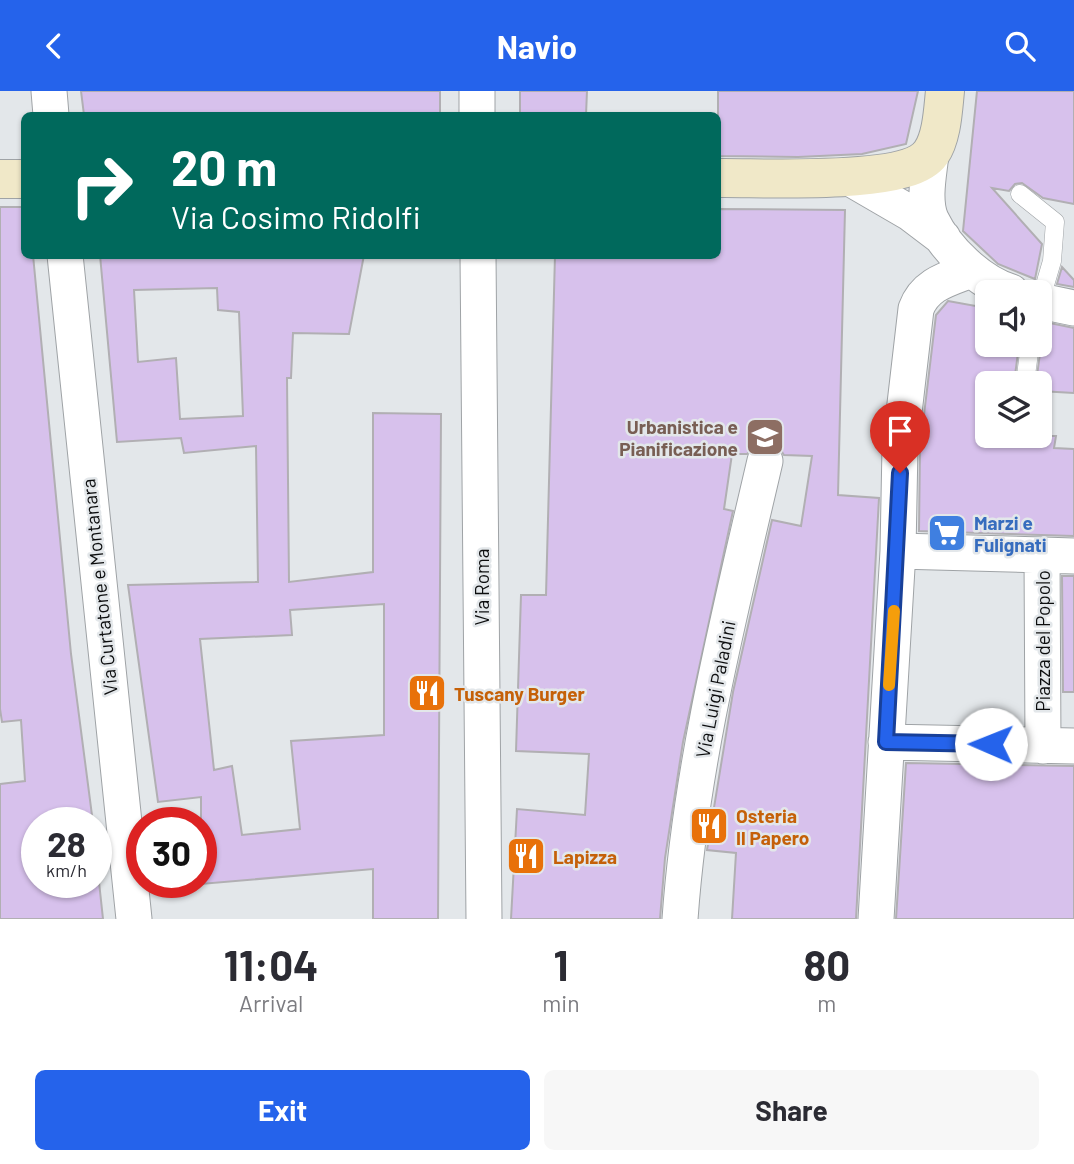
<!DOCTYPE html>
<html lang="en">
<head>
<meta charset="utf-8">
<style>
	:root { --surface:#fff; --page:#f7f7f7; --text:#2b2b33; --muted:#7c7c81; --accent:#2563eb }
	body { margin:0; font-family:Barlow,sans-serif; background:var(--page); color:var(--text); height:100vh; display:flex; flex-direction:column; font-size:26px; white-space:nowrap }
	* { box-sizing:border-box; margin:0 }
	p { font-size:23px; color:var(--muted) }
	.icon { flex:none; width:38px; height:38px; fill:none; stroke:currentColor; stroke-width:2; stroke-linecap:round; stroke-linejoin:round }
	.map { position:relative; height:828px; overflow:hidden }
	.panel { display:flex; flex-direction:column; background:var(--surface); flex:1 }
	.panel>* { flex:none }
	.hud { position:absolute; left:21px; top:21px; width:700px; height:147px; border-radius:10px; box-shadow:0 2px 5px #0004; background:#00695c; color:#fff; overflow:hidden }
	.tools { position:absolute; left:975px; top:189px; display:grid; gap:14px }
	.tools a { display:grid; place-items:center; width:77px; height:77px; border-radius:10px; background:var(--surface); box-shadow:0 2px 5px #0004; font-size:35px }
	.speed { position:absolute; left:21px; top:716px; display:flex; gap:14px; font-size:35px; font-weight:700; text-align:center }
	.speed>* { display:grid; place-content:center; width:91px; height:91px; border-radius:50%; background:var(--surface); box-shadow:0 2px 5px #0004; line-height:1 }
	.speed small { font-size:18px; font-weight:400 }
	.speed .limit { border:10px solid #d22; background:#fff; color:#111 }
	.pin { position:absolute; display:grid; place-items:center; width:60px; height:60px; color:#fff; margin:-72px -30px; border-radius:50% 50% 50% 0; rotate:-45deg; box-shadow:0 0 7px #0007 }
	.pin .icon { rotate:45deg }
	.me { position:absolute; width:77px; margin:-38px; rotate:271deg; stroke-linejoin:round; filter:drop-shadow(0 0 5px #0008) }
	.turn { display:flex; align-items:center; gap:24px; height:147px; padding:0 35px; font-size:32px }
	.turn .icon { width:91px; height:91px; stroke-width:2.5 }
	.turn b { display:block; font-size:49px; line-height:60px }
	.eta { display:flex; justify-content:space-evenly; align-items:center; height:119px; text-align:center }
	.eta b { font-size:42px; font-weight:700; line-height:49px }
	.primary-button { display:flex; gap:14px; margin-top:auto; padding:14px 35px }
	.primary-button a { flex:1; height:80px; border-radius:10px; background:var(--accent); color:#fff; font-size:28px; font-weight:700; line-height:80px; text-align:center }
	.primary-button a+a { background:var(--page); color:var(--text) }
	header { display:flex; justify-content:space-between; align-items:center; height:91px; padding:0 35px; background:var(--accent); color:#fff; font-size:32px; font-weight:700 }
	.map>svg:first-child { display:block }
	.building { fill:#d7c1ec; stroke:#b1afb3; stroke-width:2; fill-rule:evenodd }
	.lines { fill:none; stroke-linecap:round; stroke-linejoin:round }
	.lane-casing { stroke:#9fa3a6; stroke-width:19 }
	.street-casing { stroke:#9fa3a6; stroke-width:37 }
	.secondary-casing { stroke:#9fa3a6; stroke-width:40 }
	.lane { stroke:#fff; stroke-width:18 }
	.street { stroke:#fff; stroke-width:35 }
	.secondary { stroke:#f0e8c8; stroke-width:38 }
	.route-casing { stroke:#184099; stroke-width:18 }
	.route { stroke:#2563eb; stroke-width:12 }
	.slow { stroke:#f59e0b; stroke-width:12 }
	.labels { text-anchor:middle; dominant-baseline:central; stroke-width:5; stroke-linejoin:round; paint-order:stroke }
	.education-label { font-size:19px; font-weight:bold; fill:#785e54; stroke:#e3e7ea; text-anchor:end }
	.shop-label { font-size:19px; font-weight:bold; fill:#366cbe; stroke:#e3e7ea; text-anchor:start }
	.street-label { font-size:19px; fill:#0c0d0e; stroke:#e3e7ea }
	.food-label { font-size:19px; font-weight:bold; fill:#c56008; stroke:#e3e7ea; text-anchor:start }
</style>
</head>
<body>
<header><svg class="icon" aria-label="back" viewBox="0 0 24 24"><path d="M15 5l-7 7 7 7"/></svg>Navio<svg class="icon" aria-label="search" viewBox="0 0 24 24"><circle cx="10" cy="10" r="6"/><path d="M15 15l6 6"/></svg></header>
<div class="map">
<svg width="1074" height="828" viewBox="0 0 1074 828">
	<rect width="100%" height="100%" fill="#e3e7ea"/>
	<path class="building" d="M81,0H440V24H84Z
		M520,0H587L586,24H520Z
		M718,0H918L906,53L862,63L798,66L718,65Z
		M977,0H1074V113L1043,107L1022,92L1015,93L1009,100L992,97L1042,153L1035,188L998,173L963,140Z
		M0,116H24V164H33L71,563L93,732H37V791H99L103,828H0V693L25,690L21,629L2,631L0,618Z
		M718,118L845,119L838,404L879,407L856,828H732L736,762L707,759L733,601L772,429L801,435L812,365L784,364L778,355L769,350L759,351L747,363H732L724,418L733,420L683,651L665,767L660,828H511L517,718L585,724L589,663L516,660L521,504H546L555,164H718Z
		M100,164H364L349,243L293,242L291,287H287L289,491L373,481V322L441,323L438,828H373V778L201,793V706L158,711L128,494L258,491L256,355L184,362L181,347L117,351ZM217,197L218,219L239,221L243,325L180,328L176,267L138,271L134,199ZM384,513V644L291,650L300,738L242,744L232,675L214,679L200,548L292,544L290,519Z
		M1062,176L1074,189V196L1057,193Z
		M948,210L987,217V254H1019L1014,292H987V345H1056L1054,357L1074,358V445L919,440L920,357L936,224Z
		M1040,230L1074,237V302L1040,300V292H1036L1041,255Z
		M1062,485H1074V601H1063Z
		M906,672L1074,675V828H896Z"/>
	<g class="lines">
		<g class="lane-casing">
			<path id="lane" d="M1020,103L1055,131L1052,170L1040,211
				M1025,292L1030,254"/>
		</g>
		<g class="street-casing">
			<path id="street" d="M49,0L51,24
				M477,24V0
				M931,63C929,83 923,109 931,128C946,159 979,191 1011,201
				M848,86L910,122L943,147
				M65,164L134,828
				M478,164L484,828
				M1040,210L1074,217
				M898,460L1042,464L1043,655
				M1042,464L1074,465
				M886,651L1074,655
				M680,828C691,673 730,521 765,370
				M876,828L898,460L900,356L916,218C925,193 948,188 971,179"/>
		</g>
		<g class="secondary-casing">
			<path id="secondary" d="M718,87C760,86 908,96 931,62C942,46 943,19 945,0
				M0,88H24"/>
		</g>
		<use href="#lane" class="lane"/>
		<use href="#street" class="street"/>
		<use href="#secondary" class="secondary"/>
	</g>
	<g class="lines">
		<g class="route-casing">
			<path id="route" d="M900,382L886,651L991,653"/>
		</g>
		<use href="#route" class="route"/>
		<path class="slow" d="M889,594L894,520"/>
	</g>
	<defs>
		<g id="university-square" transform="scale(2.0125)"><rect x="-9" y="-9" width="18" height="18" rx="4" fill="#8d6e63" stroke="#e3e7ea"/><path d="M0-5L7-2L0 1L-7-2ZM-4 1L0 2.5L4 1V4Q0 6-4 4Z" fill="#fff"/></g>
		<g id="supermarket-square" transform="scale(2.0125)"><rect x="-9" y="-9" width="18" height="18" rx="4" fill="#3f7fe0" stroke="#e3e7ea"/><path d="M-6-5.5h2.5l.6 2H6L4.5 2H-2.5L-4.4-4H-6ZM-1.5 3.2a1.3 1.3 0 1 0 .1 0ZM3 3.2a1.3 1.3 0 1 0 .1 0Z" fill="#fff"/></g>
		<g id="restaurant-square" transform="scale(2.0125)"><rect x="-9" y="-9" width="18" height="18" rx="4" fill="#e8710a" stroke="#e3e7ea"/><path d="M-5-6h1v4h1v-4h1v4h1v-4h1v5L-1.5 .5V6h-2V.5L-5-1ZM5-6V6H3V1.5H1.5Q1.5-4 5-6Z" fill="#fff"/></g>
	</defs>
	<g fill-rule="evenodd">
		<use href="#university-square" x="765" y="346"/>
		<use href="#supermarket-square" x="947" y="442"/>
		<use href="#restaurant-square" x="427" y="602"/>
		<use href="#restaurant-square" x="709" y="735"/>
		<use href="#restaurant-square" x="526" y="765"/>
	</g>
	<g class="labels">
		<g class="education-label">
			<text x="738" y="335">Urbanistica e<tspan x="738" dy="22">Pianificazione</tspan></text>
		</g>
		<g class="shop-label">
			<text x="974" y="431">Marzi e<tspan x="974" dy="22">Fulignati</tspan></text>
		</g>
		<g class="street-label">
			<text transform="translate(99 496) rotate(-96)">Via Curtatone e Montanara</text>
			<text transform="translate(481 496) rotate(-90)">Via Roma</text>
			<text transform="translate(1042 550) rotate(-90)">Piazza del Popolo</text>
			<text transform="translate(715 598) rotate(-79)">Via Luigi Paladini</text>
		</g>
		<g class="food-label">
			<text x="454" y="602">Tuscany Burger</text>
			<text x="736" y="724">Osteria<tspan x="736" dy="22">Il Papero</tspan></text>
			<text x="553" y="765">Lapizza</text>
		</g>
	</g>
</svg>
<div class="tools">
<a><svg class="icon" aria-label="sound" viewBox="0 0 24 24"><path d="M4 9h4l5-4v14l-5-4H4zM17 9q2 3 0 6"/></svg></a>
<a><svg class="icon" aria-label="layers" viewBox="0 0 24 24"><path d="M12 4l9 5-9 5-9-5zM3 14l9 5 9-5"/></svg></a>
</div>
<div class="speed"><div>28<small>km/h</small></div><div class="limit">30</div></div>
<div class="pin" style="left:900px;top:382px;background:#d93025"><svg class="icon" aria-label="arrive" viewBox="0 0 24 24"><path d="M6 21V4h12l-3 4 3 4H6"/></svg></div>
<svg class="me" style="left:991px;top:653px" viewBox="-20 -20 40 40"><circle r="19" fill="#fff"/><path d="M0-13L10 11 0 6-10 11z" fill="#2563eb"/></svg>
<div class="hud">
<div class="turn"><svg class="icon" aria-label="right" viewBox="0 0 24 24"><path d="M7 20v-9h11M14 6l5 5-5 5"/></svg><div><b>20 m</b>Via Cosimo Ridolfi</div></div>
</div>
</div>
<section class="panel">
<div class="eta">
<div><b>11:04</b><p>Arrival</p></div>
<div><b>1</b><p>min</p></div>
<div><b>80</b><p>m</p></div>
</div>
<div class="primary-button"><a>Exit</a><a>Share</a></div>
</section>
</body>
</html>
